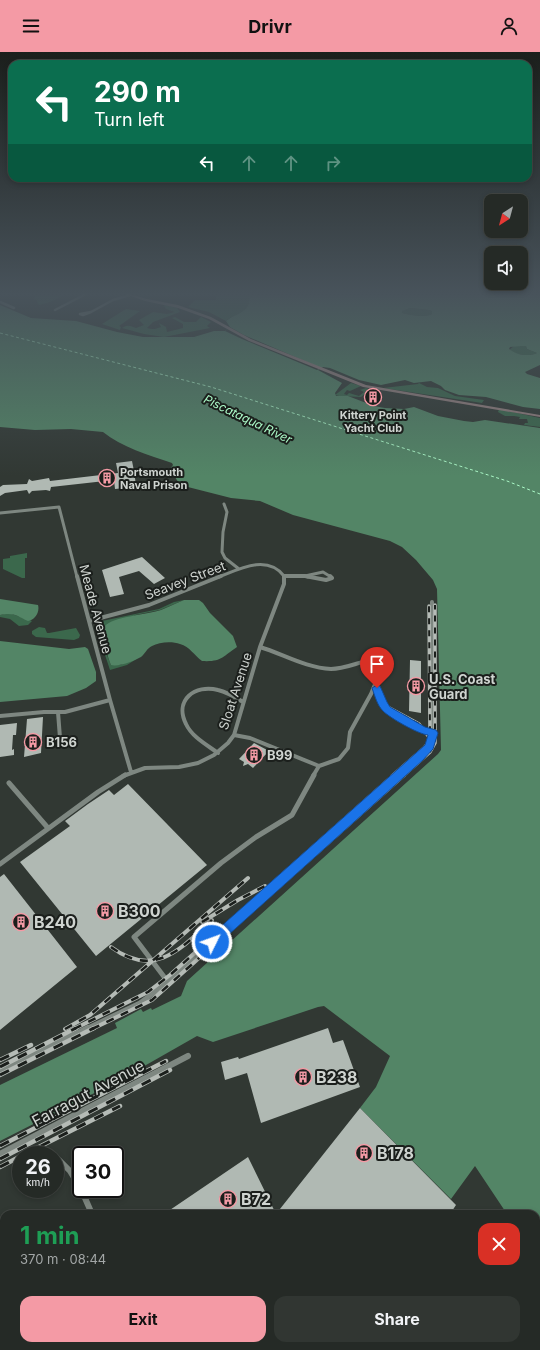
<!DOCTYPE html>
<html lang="en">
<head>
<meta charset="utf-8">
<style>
	:root { --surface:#252a26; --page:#313632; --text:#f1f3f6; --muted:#a3a7a7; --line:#424643; --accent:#f49aa5 }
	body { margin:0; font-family:Inter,sans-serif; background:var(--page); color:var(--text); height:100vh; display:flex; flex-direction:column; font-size:15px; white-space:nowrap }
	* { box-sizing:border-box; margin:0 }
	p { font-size:13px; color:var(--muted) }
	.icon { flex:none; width:22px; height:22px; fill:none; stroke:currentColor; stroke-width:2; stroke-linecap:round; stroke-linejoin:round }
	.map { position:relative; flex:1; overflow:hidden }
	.drawer { position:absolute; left:0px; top:1158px; width:540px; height:140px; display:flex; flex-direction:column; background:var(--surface); border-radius:12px 12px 0 0; box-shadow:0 2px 6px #0003,0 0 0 1px var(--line) }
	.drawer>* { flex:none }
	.hud { position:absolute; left:8px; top:8px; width:524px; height:122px; border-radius:12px; box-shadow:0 2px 6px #0003,0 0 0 1px var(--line); background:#0b6e4f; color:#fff; overflow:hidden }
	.needle { width:26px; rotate:216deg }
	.fabs { position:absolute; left:484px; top:142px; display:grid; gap:8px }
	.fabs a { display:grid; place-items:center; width:44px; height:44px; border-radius:8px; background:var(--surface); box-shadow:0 2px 6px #0003,0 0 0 1px var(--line); font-size:20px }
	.speed { position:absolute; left:12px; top:1094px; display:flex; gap:8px; font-size:20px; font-weight:700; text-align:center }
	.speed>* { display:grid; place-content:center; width:52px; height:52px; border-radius:50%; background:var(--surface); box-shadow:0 2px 6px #0003,0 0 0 1px var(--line); line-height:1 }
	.speed small { font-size:10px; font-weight:400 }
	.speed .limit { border:2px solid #111; border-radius:6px; background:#fff; color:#111 }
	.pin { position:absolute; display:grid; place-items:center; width:34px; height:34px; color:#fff; margin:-41px -17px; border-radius:50% 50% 50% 0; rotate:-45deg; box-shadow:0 0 4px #0007 }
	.pin .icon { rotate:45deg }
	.me { position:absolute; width:44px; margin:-22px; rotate:48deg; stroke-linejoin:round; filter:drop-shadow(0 0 3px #0008) }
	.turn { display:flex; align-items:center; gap:14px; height:84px; padding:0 20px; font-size:18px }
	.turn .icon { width:52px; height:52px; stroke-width:2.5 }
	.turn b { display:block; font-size:28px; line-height:34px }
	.lanes { display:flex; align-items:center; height:38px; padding:0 20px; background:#0003; justify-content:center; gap:20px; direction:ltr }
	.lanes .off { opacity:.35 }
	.round { display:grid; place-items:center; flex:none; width:42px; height:42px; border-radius:12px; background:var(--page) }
	.summary { display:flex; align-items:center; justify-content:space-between; height:68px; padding:0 20px }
	h1 { font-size:24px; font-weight:700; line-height:30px; color:#1e9e55 }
	.cta { display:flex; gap:8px; margin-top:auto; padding:8px 20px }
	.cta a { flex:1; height:46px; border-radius:12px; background:var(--accent); color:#111; font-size:16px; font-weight:700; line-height:46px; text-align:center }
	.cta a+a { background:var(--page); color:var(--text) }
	header { display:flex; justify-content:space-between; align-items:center; height:52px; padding:0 20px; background:var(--accent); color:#111; font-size:18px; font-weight:700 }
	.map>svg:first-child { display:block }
	.green { fill:#3b684c }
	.water { fill:#538566; fill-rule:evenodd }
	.pier { fill:#313833 }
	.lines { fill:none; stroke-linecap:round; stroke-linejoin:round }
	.ferry { stroke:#abf9c7; stroke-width:1; stroke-dasharray:3 2.5; stroke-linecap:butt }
	.building { fill:#b0b9b3 }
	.street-far4 { stroke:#7e8781; stroke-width:2.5 }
	.street-far3 { stroke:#7e8781; stroke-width:3 }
	.street-far2 { stroke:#7e8781; stroke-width:4 }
	.street-far1 { stroke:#7e8781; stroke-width:5 }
	.street { stroke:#7e8781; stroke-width:6 }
	.secondary { fill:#947f7e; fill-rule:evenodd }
	.rail-far2-casing { stroke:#b5bbb6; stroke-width:3.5 }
	.rail-far1-casing { stroke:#b5bbb6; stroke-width:4 }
	.rail-casing { stroke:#b5bbb6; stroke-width:4.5 }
	.rail-far2 { stroke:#1b1f1c; stroke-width:2; stroke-dasharray:6; stroke-linecap:butt }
	.rail-far1 { stroke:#1b1f1c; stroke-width:2.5; stroke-dasharray:8; stroke-linecap:butt }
	.rail { stroke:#1b1f1c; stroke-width:3; stroke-dasharray:10; stroke-linecap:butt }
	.route { fill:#1a73e8; stroke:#114b97 }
	.labels { text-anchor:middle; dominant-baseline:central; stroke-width:4; stroke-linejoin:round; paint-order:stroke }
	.far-poi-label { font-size:11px; font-weight:bold; fill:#cfd4d0; stroke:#1b1f1c }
	.far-water-label { font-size:12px; font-style:italic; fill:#abf9c7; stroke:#1b1f1c }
	.street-label { font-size:13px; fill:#cfd4d0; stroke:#1b1f1c }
	.poi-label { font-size:13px; font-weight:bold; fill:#cfd4d0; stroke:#1b1f1c; text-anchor:start }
	.near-poi-label { font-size:16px; font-weight:bold; fill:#cfd4d0; stroke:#1b1f1c; text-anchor:start }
	.near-street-label { font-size:16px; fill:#cfd4d0; stroke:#1b1f1c }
</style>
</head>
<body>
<header><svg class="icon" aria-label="menu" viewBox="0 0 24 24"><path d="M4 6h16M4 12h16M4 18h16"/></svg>Drivr<svg class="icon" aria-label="person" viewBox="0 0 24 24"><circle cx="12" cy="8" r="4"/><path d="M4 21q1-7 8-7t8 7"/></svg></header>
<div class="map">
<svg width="540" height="1298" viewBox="0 0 540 1298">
	<rect width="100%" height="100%" fill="#313833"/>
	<path class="green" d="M33,243H65L50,250L39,253L37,250V248L33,247L35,244Z
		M216,243H249C253,261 236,260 226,269L209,260L188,255L195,248H216Z
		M166,253L177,256L180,260L153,270L147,276C152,278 156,277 161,275L159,271L166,275L167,280L183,276V272L172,266L175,265L184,270H196L201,265L211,270L207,274L210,276L164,285L144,282L122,276C128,272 131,274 136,276L144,273L139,268L153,260L167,262L175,260L166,257L164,254Z
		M410,256L429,258L432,259V262C425,266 410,263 402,261L401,259Z
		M126,257L140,259L119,274L121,275L120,278L102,272Z
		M514,294H526L527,297L537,301C529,305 516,303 509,298Z
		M351,331L361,334L350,339L347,338L344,342L347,343L349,341L359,344L364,340L360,338L366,336L369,337L370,338L361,345L339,344L335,343Z
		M419,331L427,335L438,336L455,344L484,348L482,351L383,336L418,332Z
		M499,357L540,366V375L524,373L525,371H528L527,367H519L520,365L514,364H505L498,360Z
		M27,501V506H25V526H22L3,517V507L10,506V504Z
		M184,548L160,558L135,563L105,592V598L111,613H120L138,606L127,613L110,618L103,597L98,572L102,569L159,557L174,550Z
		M9,561L32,569L28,573L19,574L10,567L0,565V563Z
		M39,575L45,576L47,581H49L76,576L80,583L79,586L74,588L36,585L32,582V579Z
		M4,1256V1294H14L10,1298H2L0,1296V1258Z"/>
	<path class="water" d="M249,243H540V313L525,320L527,322L540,326V357L523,355L486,345L459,343L445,338L441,334L431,329L414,331L405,328L381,333L359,328L330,316L323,315L318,318L342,331L335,341L336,344H348L374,354L385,356L404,357L414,355L438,364L464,369L473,370L485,368L540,376V1298H452L450,1294H536V1162H507L475,1114L451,1147L360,1056L376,1035L390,1004L324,954L318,955L213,990L197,984L118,1029L0,1089V1033L117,976L115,971L141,957L143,960L151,956L152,958L181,944L187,929L438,702L441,698L437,537L433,528L416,508L402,495L390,489L293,463L260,449L231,446L180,433L170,417L173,413L172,411C149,403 121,395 103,380L71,377L35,378L0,375V253L31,266L76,269L117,280L143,285H194L214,279H225L230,275L226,269C236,260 252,261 249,243ZM410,256L429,258L432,259V262C425,266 410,263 402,261V259ZM521,294H526L527,297L537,301C529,305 516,303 509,297L510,295Z
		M0,547L38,553C40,560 35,568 28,569C17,564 14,560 0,563Z
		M184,548H199L203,551L210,561L233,584L237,595C222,605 222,610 202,609C194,603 190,595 180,592C172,589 159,590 152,594C147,596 145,602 141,605C134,609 119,615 111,613C108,606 100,579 105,574C112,565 149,562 161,558C169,555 176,551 184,548Z
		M0,589L69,597L85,595L88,597L96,620V629L86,636L67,644L0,650Z"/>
	<path class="pier" d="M230,275L244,283L321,316L317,318L242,287L225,279Z"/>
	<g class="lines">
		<path class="ferry" d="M0,281L211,335L507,429L540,442"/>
	</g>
	<path class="building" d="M132,409L134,419H136L137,425L135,426L136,435L115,437L114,428L51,435L50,439L46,438L32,439L29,442L27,438L5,441L0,444V435L3,433L27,432L29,427L32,429L49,426L50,429L118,421L116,411Z
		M142,505L165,526L154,532L139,519L119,525L124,542L110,545L102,518Z
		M410,608L421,609V661L409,659Z
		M43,665L41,701L24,705L27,667Z
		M17,671L16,683H13L12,698L14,697V703L0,705V673Z
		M254,691L269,699L253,716L248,712L243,714L244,710L239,707Z
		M128,732L207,813L96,904L20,810L70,774L65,769L88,752L109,738L114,743Z
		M4,822L77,915L0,978V825Z
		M328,976L333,991L343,988L360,1035L261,1071L247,1021L225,1028L221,1010L238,1005L239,1007Z
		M360,1056L456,1153L450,1162H276Z
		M248,1105L276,1162H164Z"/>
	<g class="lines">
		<path class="street-far4" d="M0,250L14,256
			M55,258L84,243
			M91,260L83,263L80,262Z
			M91,260L113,248L130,243"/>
		<path class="street-far3" d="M224,452L227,460L223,480L222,500L225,506L239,517
			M0,461L59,455L77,525
			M284,524H305
			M305,524L308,525
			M305,524L323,520L331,525
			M219,525C239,517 267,502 284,524"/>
		<path class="street-far2" d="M77,524L110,648L131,720
			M284,524H305
			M305,524L326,528L332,526L330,524
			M89,569L149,553L221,524
			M260,595C283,602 306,616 331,617C350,617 365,605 385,608L371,642L350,680L348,696L339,707L319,714L313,724
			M375,634C381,641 381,650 387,657L423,679L433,681
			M58,660L60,686
			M0,664L44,660H65L110,648
			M234,683L250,686L319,714
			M218,701C207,693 192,685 186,672C174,648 195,632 218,638C227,640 235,645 243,650
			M123,724L145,716L179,715L198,711L214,703L228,691L234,683L260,595L284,532V524
			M399,724C414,711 428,702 433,681L432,550"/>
		<path class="street-far1" d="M9,731L48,776
			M0,812L98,740L125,723
			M168,930L400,723
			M86,977L140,951L168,930L134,885L221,811L256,785L292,763L314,723"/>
		<path class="street" d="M0,1019L88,976
			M48,1101L54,1103
			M0,1102L188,1004
			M55,1104L70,1119L81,1137
			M81,1137L92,1162
			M108,1294L109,1298
			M62,1298L64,1294"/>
		<path class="secondary" d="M128,243H133L147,247L178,253L211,265L251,287L366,333L540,363V365L363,335L249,289L209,267L178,256L145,249Z"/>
		<g class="rail-far2-casing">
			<path id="rail-far2" d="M382,652L419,672L429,685
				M392,724L424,696L428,691L430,684L429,554
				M403,724L430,700L435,691V553"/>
		</g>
		<g class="rail-far1-casing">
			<path id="rail-far1" d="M202,870L238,848L265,834
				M111,895C154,927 181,897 212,868
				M65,977L90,963L248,826
				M74,977L148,940L170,923L394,723
				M92,977L152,948L404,723"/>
		</g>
		<g class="rail-casing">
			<path id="rail" d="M0,1008L31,993
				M0,1015L76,976
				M0,1023L94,976
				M0,1094L166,1009
				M23,1103L120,1054
				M0,1107L170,1018
				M0,1115L21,1104"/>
		</g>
		<use href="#rail-far2" class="rail-far2"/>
		<use href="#rail-far1" class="rail-far1"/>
		<use href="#rail" class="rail"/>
	</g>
	<linearGradient id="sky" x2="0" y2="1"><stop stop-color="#1b1f1c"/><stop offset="0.57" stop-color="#48535b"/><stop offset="1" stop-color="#48535b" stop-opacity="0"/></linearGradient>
	<rect width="540" height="424" fill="url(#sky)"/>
	<path class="route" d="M377,633L380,634L387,650L390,655L425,675L436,678L438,681L433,697L423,708L216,894L212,896L208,894L206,890L208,886L425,693L428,683C418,682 390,666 383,659C377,653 375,644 372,636Z"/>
	<defs>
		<g id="building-ring" transform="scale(0.9)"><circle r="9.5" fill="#1b1f1c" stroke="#f49aa5" stroke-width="1.5"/><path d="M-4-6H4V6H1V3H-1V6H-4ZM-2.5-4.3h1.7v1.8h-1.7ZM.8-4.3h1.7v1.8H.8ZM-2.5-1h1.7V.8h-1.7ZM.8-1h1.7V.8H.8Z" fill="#f49aa5"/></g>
	</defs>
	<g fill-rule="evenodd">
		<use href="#building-ring" x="373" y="345"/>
		<use href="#building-ring" x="107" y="426"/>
		<use href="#building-ring" x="416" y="634"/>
		<use href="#building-ring" x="33" y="690"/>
		<use href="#building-ring" x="254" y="703"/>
		<use href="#building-ring" x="105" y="859"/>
		<use href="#building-ring" x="21" y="870"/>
		<use href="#building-ring" x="303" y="1025"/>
		<use href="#building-ring" x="364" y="1101"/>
		<use href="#building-ring" x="228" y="1147"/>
	</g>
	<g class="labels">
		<g class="far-poi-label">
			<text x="373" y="363">Kittery Point<tspan x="373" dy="13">Yacht Club</tspan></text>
			<text x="120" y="420" text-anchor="start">Portsmouth<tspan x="120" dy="13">Naval Prison</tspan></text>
		</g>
		<g class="far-water-label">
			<text transform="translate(248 367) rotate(26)">Piscataqua River</text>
		</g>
		<g class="street-label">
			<text transform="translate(185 528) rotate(-21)">Seavey Street</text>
			<text transform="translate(96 557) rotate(75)">Meade Avenue</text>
			<text transform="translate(235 639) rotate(-72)">Sloat Avenue</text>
		</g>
		<g class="poi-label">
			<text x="429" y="627">U.S. Coast<tspan x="429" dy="15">Guard</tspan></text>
			<text x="46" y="690">B156</text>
			<text x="267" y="703">B99</text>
		</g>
		<g class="near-poi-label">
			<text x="118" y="859">B300</text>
			<text x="34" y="870">B240</text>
			<text x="316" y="1025">B238</text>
			<text x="377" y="1101">B178</text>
			<text x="241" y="1147">B72</text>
		</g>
		<g class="near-street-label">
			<text transform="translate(88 1041) rotate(-28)">Farragut Avenue</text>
		</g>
	</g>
</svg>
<div class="fabs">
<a><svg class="needle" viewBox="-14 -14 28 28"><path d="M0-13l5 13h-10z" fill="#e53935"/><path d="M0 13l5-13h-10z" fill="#a3a7a7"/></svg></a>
<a><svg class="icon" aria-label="sound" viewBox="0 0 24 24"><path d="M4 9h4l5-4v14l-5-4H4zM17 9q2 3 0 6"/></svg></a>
</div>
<div class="speed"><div>26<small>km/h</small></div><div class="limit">30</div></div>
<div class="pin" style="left:377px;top:636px;background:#d93025"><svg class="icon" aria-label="arrive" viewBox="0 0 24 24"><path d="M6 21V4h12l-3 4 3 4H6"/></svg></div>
<svg class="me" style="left:212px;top:890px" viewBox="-20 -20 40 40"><circle r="17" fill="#1a73e8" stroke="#fff" stroke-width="3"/><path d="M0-11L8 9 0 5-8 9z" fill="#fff"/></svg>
<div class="hud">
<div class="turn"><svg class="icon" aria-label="left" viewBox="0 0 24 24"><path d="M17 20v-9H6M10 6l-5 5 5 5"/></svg><div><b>290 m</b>Turn left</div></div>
<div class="lanes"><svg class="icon" aria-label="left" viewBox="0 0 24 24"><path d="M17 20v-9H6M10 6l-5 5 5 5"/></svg><svg class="icon off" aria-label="ahead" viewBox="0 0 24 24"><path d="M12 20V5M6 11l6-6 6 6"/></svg><svg class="icon off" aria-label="ahead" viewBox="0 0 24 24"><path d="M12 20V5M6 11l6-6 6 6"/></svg><svg class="icon off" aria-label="right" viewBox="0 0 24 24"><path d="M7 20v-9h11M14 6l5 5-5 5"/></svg></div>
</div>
<section class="drawer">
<div class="summary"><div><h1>1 min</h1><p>370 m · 08:44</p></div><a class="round" style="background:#d93025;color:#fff"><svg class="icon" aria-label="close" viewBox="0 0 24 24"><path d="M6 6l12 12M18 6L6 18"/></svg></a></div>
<div class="cta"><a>Exit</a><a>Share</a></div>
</section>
</div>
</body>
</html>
